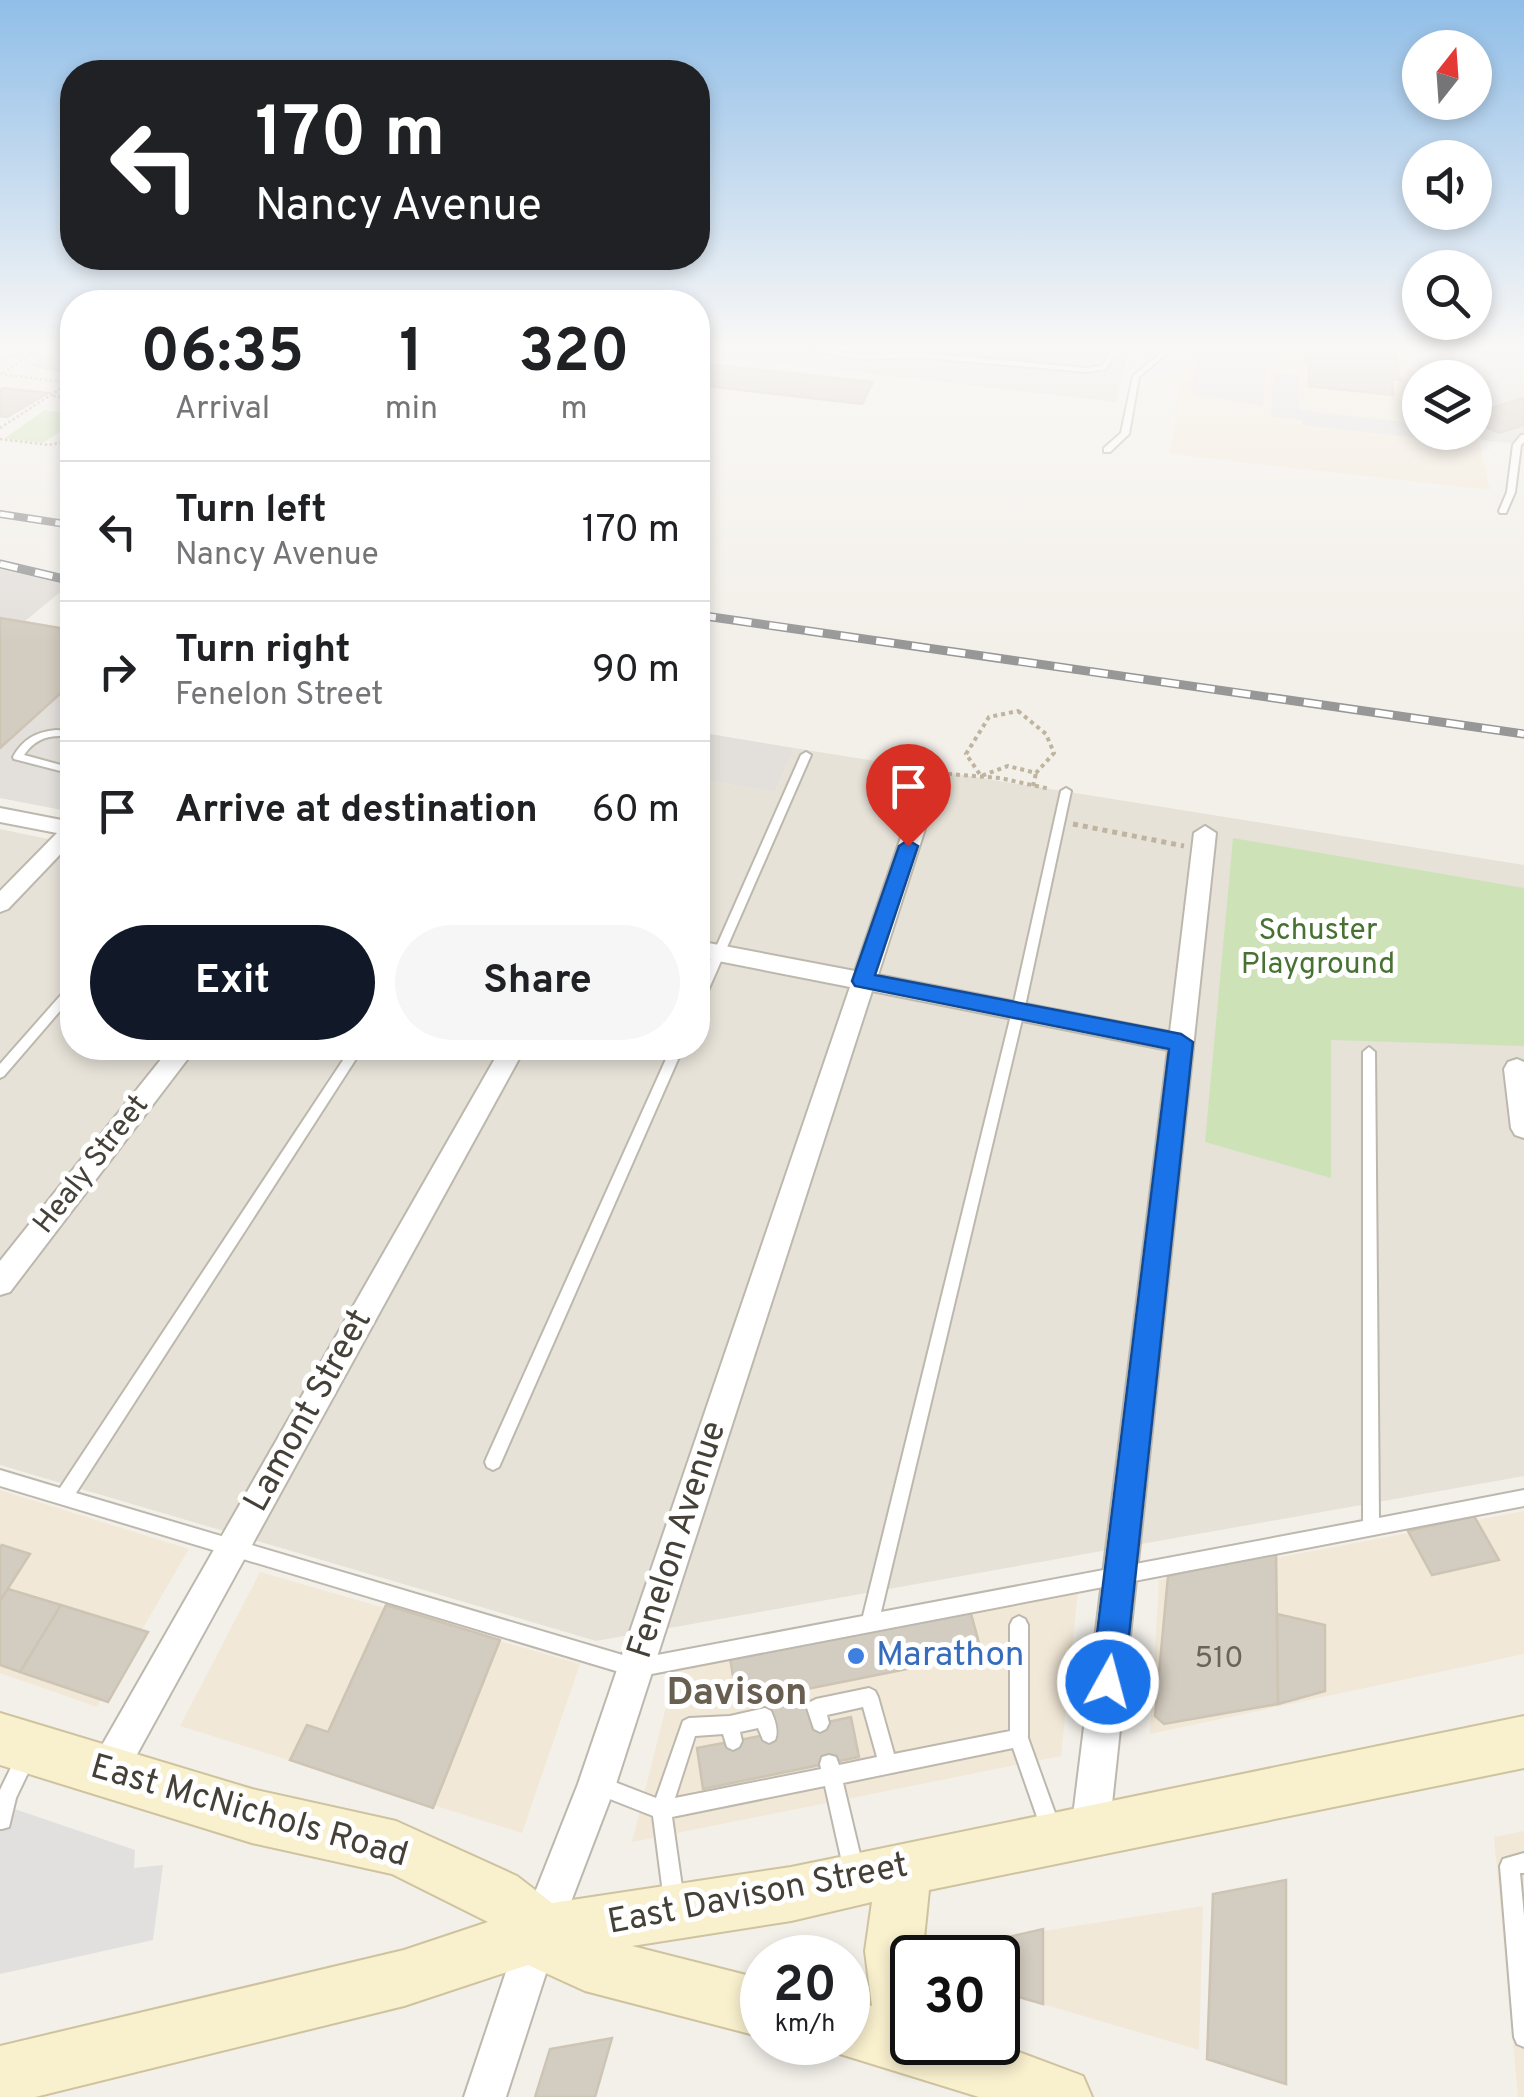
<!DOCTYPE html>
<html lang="en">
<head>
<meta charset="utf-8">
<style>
	:root { --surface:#fff; --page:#f6f6f6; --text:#202124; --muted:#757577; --line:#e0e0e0; --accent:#111827 }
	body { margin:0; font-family:Overpass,sans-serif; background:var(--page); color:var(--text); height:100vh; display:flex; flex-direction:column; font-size:38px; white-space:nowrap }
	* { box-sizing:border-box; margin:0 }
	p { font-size:32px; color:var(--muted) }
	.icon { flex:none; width:55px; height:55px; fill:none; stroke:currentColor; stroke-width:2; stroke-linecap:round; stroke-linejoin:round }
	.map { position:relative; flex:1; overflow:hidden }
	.side { position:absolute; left:60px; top:290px; width:650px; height:770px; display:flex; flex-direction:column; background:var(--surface); border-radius:40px; box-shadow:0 5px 15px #0003 }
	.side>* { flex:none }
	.hud { position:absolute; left:60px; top:60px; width:650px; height:210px; border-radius:40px; box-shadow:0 5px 15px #0003; background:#202124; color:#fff; overflow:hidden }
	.needle { width:65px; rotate:17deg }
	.tools { position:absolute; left:1402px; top:30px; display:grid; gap:20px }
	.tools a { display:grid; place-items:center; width:90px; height:90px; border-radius:50%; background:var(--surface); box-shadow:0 5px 15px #0003; font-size:50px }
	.speed { position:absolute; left:740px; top:1935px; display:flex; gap:20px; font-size:50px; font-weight:700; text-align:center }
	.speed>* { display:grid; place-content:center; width:130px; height:130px; border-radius:50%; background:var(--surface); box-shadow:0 5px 15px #0003; line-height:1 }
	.speed small { font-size:25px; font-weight:400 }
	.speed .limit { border:5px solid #111; border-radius:15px; background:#fff; color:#111 }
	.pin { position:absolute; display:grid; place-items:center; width:85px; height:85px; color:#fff; margin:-102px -42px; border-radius:50% 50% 50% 0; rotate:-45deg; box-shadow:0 0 10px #0007 }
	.pin .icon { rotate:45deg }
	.me { position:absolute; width:110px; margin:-55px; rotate:7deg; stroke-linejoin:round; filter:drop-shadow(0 0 8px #0008) }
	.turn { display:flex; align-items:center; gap:35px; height:210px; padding:0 30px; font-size:45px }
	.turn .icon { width:130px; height:130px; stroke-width:2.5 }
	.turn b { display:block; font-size:70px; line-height:85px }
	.eta { display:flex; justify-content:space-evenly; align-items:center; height:170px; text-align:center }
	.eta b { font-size:60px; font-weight:700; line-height:70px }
	.primary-button { display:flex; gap:20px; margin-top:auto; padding:20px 30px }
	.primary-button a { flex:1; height:115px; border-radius:60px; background:var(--accent); color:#fff; font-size:40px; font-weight:700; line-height:115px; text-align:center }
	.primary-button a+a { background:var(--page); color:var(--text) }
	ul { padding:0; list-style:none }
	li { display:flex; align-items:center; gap:30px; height:140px; padding:0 30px; border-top:2px solid var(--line) }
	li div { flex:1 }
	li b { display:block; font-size:38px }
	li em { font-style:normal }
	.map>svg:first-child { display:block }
	.residential { fill:#e6e2d8 }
	.commercial { fill:#f2e8d7 }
	.industrial { fill:#e3dfdb }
	.green { fill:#cde3b7 }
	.parking { fill:#e2e0de }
	.building { fill:#d3ccc0; stroke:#cdc4b4; stroke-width:2.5 }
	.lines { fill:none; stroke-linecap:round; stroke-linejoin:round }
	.service-casing { stroke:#bdb8ad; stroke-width:4 }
	.minor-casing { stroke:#bdb8ad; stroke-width:4 }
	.secondary-casing { stroke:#cec39e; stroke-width:4 }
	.path-far2 { stroke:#beb4a0; stroke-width:2.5; stroke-dasharray:2.5 2.5; stroke-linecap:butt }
	.path-far1 { stroke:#beb4a0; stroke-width:4; stroke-dasharray:4 4; stroke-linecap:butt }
	.path { stroke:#beb4a0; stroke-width:5; stroke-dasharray:5 5; stroke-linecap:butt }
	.service { fill:#fff; fill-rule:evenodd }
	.minor { fill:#fff; fill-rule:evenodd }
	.secondary { fill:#f9f0ce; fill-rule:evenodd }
	.rail-far1-casing { stroke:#979797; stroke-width:8 }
	.rail-casing { stroke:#979797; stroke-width:9 }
	.rail-far1 { stroke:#fff; stroke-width:5; stroke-dasharray:14; stroke-linecap:butt }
	.rail { stroke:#fff; stroke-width:6; stroke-dasharray:18; stroke-linecap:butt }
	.route { fill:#1a73e8; stroke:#114b97; stroke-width:2.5 }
	.shop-dot { fill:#3f7fe0; stroke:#fff; stroke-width:4 }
	.labels { text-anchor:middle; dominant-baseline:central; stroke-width:10; stroke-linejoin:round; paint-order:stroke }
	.park-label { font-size:30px; fill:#487232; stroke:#fff }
	.street-label { font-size:30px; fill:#464138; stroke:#fff }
	.near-number-label { font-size:30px; fill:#69645a }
	.near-street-label { font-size:35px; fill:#464138; stroke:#fff }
	.near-shop-label { font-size:35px; fill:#366cbe; stroke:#fff; text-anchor:start }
	.near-neighbourhood-label { font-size:38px; font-weight:bold; fill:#685f51; stroke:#fff }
</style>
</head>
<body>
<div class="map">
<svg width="1524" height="2097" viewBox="0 0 1524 2097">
	<rect width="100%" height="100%" fill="#f3f0ea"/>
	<path class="residential" d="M794,748L1524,865V1476L596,1641L0,1465V829L72,844V1048H698V779L775,792Z"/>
	<path class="commercial" d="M1184,350H1460L1466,377L1420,378V432H1475V421L1490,490L1170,454Z
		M0,1490L189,1549L97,1707L0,1673Z
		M1524,1511V1654L1150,1734L1159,1580Z
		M260,1572L580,1664L522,1833L180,1726Z
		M1078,1591L1061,1756L632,1842L675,1671Z
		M1524,1831V2097H1518L1494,1837Z
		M1203,1906L1199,2050L998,1991V1958H932L934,1948Z"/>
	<path class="industrial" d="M698,350H1129L1116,402L698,354Z
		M1460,350H1524V445L1481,440L1475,415V378L1467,377Z
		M0,569L69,585L25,621L72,629V812L0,798Z
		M698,732L794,748L775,792L698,779Z"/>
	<path class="green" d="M45,410L72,414V423L43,443L5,438Z
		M1233,838L1524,888V1046L1331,1040V1178L1205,1142Z"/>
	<path class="parking" d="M1198,350H1279L1278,365L1266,366L1263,406L1191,393Z
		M1416,350H1454L1459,377H1420Z
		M1274,373L1299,375V410L1420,424V432L1428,433L1429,439L1302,425V420L1271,417Z
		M0,1804L135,1850L134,1868L163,1865L153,1940L0,1974Z"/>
	<path class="building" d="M47,350H72V374L32,365L50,354Z
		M938,350H1032L1028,361Z
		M1305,350H1396L1400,380L1392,379L1393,395L1309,386V360H1305Z
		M698,363L873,382L862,404L698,385Z
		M4,388L48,393L7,417L0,416V390Z
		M1524,398V425L1499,433L1475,422V413Z
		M0,618L72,630V683L0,748Z
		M1474,1516L1499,1560L1432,1575L1408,1531Z
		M2,1545L30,1554L0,1601V1547Z
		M1276,1550L1278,1704L1164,1724L1155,1716L1168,1576Z
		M8,1589L61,1605L20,1672L0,1665V1601Z
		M61,1605L148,1632L108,1702L20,1672Z
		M386,1605L500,1640L433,1808L290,1760L307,1725L328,1732Z
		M970,1610L982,1654L737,1703L730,1657Z
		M1277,1614L1325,1625V1691L1278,1704Z
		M805,1681L814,1725L851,1717L859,1757L703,1789L697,1748L776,1733L768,1689Z
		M1286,1880V2084L1207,2059L1213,1894Z
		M1043,1929V2004L998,1991V1958H965L966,1947Z
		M612,2038L595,2097H535L550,2049Z"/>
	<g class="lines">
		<g class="service-casing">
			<path id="service" d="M809,350H828L862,355L914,353L916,350H922L920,353L1087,368L1102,366L1111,350H1117L1106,369L1087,372L916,357L862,359Z
				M1164,350H1171L1139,377L1129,434L1110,452H1104V448L1121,433L1133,376Z
				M1521,435H1524V442L1521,445L1515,492L1506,513H1500L1499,511L1507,492L1513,445Z
				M56,730L72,731V737C52,734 36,737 24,755L72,768V774L14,759L13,757C23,739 36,732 56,730Z
				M806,752L811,755L704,1000L702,1003L698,1004V988L801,755Z
				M1066,788L1071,791L1024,1011L881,1612L1363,1521V1052L1369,1047L1375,1052L1379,1518L1524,1490V1506L636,1677L0,1486V1470L60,1488L351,1048H363L76,1493L636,1659L863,1616L1012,1011L1061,791Z
				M72,986V997L4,1076L0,1078V1064L68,987Z
				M671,1048H683L499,1467L493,1470L487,1467L485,1462L487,1457Z
				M1019,1616L1025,1619L1028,1625V1738L1060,1827L1057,1834L1050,1837L1043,1834L1013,1748L843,1783L864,1871L861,1878L854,1881L847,1878L844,1871L825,1786L672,1817L684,1901L681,1908L674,1911L667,1908L664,1901L653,1816L592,1792L590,1785L592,1778L599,1776L656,1798L683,1721L689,1718L730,1716L765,1708L771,1711C775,1720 779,1731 775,1740L769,1743L763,1740L758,1728L740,1732L742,1741L739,1747L733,1750L727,1747L723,1734L695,1736L675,1798L821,1769L820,1764L822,1757L829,1755L836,1757L839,1765L877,1757L863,1707L827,1715L829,1723L826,1729L820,1732L814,1729L807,1708L810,1702L816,1699L869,1688L875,1691L878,1697L894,1754L1010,1731V1625L1013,1619Z
				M27,1747L34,1749L36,1756L16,1798L9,1827L2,1829H0V1790L20,1749Z
				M1524,1853V1873H1520L1524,1916V2047L1517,2044L1514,2037L1500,1866L1503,1859Z"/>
		</g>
		<g class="minor-casing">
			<path id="minor" d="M931,773L941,779L878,975L1170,1032L1194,833L1205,826L1216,833L1109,1832L1103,1845L1090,1851L1077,1845L1071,1832L1168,1050L872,991L616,1784L559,1933L506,2097H464L519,1933L578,1784L850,987L698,957V941L855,971L921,779Z
				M0,808L72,822V842L8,909L0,912V891L57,833L0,822Z
				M170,1048H196L10,1292L0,1295V1261Z
				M501,1048H525L119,1787L106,1793L93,1787L87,1774L93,1761Z
				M1517,1059L1524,1062V1138L1515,1135L1511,1128L1504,1069L1508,1062Z"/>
		</g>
		<g class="secondary-casing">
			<path id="secondary" d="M0,1713L252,1789L396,1821L517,1876L552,1903L791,1867L1524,1716V1768L929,1890L922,1958H912V2042H992L1083,2076L1092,2097H979L827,2050L825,2042H848V2000L872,2006L865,1951L872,1902L791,1921L632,1946L762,1979V2037L585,1991L528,1965L404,2006L35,2097H0V2046L404,1950L488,1922L392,1874L252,1843L0,1765Z"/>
		</g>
		<path class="path-far2" d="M0,359L46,350
			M3,373L35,352L17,350
			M0,374L72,383
			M53,396L72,398
			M0,428L69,383
			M0,439L49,445L72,440"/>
		<path class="path-far1" d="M1018,711L1046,734L1054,753L1036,773L1008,766L981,776L966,754L989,717Z
			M948,774L1000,778L1050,789
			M1033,786L1036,773"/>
		<path class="path" d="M1073,824L1184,846"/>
		<use href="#service" class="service"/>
		<use href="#minor" class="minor"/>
		<use href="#secondary" class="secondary"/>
		<g class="rail-far1-casing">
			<path id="rail-far1" d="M0,514L72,525"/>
		</g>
		<g class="rail-casing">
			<path id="rail" d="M0,564L72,581
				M698,615L1524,734"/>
		</g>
		<use href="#rail-far1" class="rail-far1"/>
		<use href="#rail" class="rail"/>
	</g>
	<linearGradient id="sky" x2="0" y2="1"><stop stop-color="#90bee8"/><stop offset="0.54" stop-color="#faf8f6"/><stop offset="1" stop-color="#faf8f6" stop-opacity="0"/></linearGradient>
	<rect width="1524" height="644" fill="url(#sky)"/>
	<path class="route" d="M908,840L918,846L875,975L1181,1034L1193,1042L1124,1682L1119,1693L1108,1698L1096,1693L1091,1682L1169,1049L855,986L852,981L899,846Z"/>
	<circle class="shop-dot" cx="856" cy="1656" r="10"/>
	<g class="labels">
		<g class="park-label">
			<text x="1318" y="931">Schuster<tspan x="1318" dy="34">Playground</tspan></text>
		</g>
		<g class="street-label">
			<text transform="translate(92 1165) rotate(-52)">Healy Street</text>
		</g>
		<g class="near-number-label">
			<text x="1219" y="1659">510</text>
		</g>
		<g class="near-street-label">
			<text transform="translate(309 1411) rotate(-61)">Lamont Street</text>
			<text transform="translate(678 1540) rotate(-72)">Fenelon Avenue</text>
			<text transform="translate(249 1812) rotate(16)">East McNichols Road</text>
			<text transform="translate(758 1895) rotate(-11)">East Davison Street</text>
		</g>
		<g class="near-shop-label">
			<text x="876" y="1656">Marathon</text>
		</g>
		<g class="near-neighbourhood-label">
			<text x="737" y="1694">Davison</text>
		</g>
	</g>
</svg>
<div class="tools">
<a><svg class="needle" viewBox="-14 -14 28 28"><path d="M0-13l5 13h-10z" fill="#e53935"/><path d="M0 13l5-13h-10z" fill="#757577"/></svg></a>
<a><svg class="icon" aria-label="sound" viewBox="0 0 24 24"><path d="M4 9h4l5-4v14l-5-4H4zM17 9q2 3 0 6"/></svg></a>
<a><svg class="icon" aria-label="search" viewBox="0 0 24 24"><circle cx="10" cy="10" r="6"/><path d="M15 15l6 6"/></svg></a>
<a><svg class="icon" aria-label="layers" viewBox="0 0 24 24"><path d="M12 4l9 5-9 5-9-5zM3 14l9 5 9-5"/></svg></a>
</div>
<div class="speed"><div>20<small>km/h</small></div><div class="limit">30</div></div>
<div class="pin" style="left:908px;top:846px;background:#d93025"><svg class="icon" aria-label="arrive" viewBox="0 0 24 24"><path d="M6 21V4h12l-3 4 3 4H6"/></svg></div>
<svg class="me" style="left:1108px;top:1682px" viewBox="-20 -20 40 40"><circle r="17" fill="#1a73e8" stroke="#fff" stroke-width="3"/><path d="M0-11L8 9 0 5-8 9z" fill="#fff"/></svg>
<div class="hud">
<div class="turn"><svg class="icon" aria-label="left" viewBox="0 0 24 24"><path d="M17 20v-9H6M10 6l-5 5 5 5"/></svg><div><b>170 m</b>Nancy Avenue</div></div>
</div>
<section class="side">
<div class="eta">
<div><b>06:35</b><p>Arrival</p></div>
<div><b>1</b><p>min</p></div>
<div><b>320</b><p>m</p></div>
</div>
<ul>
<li><svg class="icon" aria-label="left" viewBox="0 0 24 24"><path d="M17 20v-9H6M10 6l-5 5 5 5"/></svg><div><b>Turn left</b><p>Nancy Avenue</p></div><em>170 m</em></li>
<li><svg class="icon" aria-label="right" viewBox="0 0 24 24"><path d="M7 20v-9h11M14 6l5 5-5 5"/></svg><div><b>Turn right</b><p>Fenelon Street</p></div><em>90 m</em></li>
<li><svg class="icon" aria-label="arrive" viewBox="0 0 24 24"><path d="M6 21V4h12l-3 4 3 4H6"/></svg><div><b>Arrive at destination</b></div><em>60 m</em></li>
</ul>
<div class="primary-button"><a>Exit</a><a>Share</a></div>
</section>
</div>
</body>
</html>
